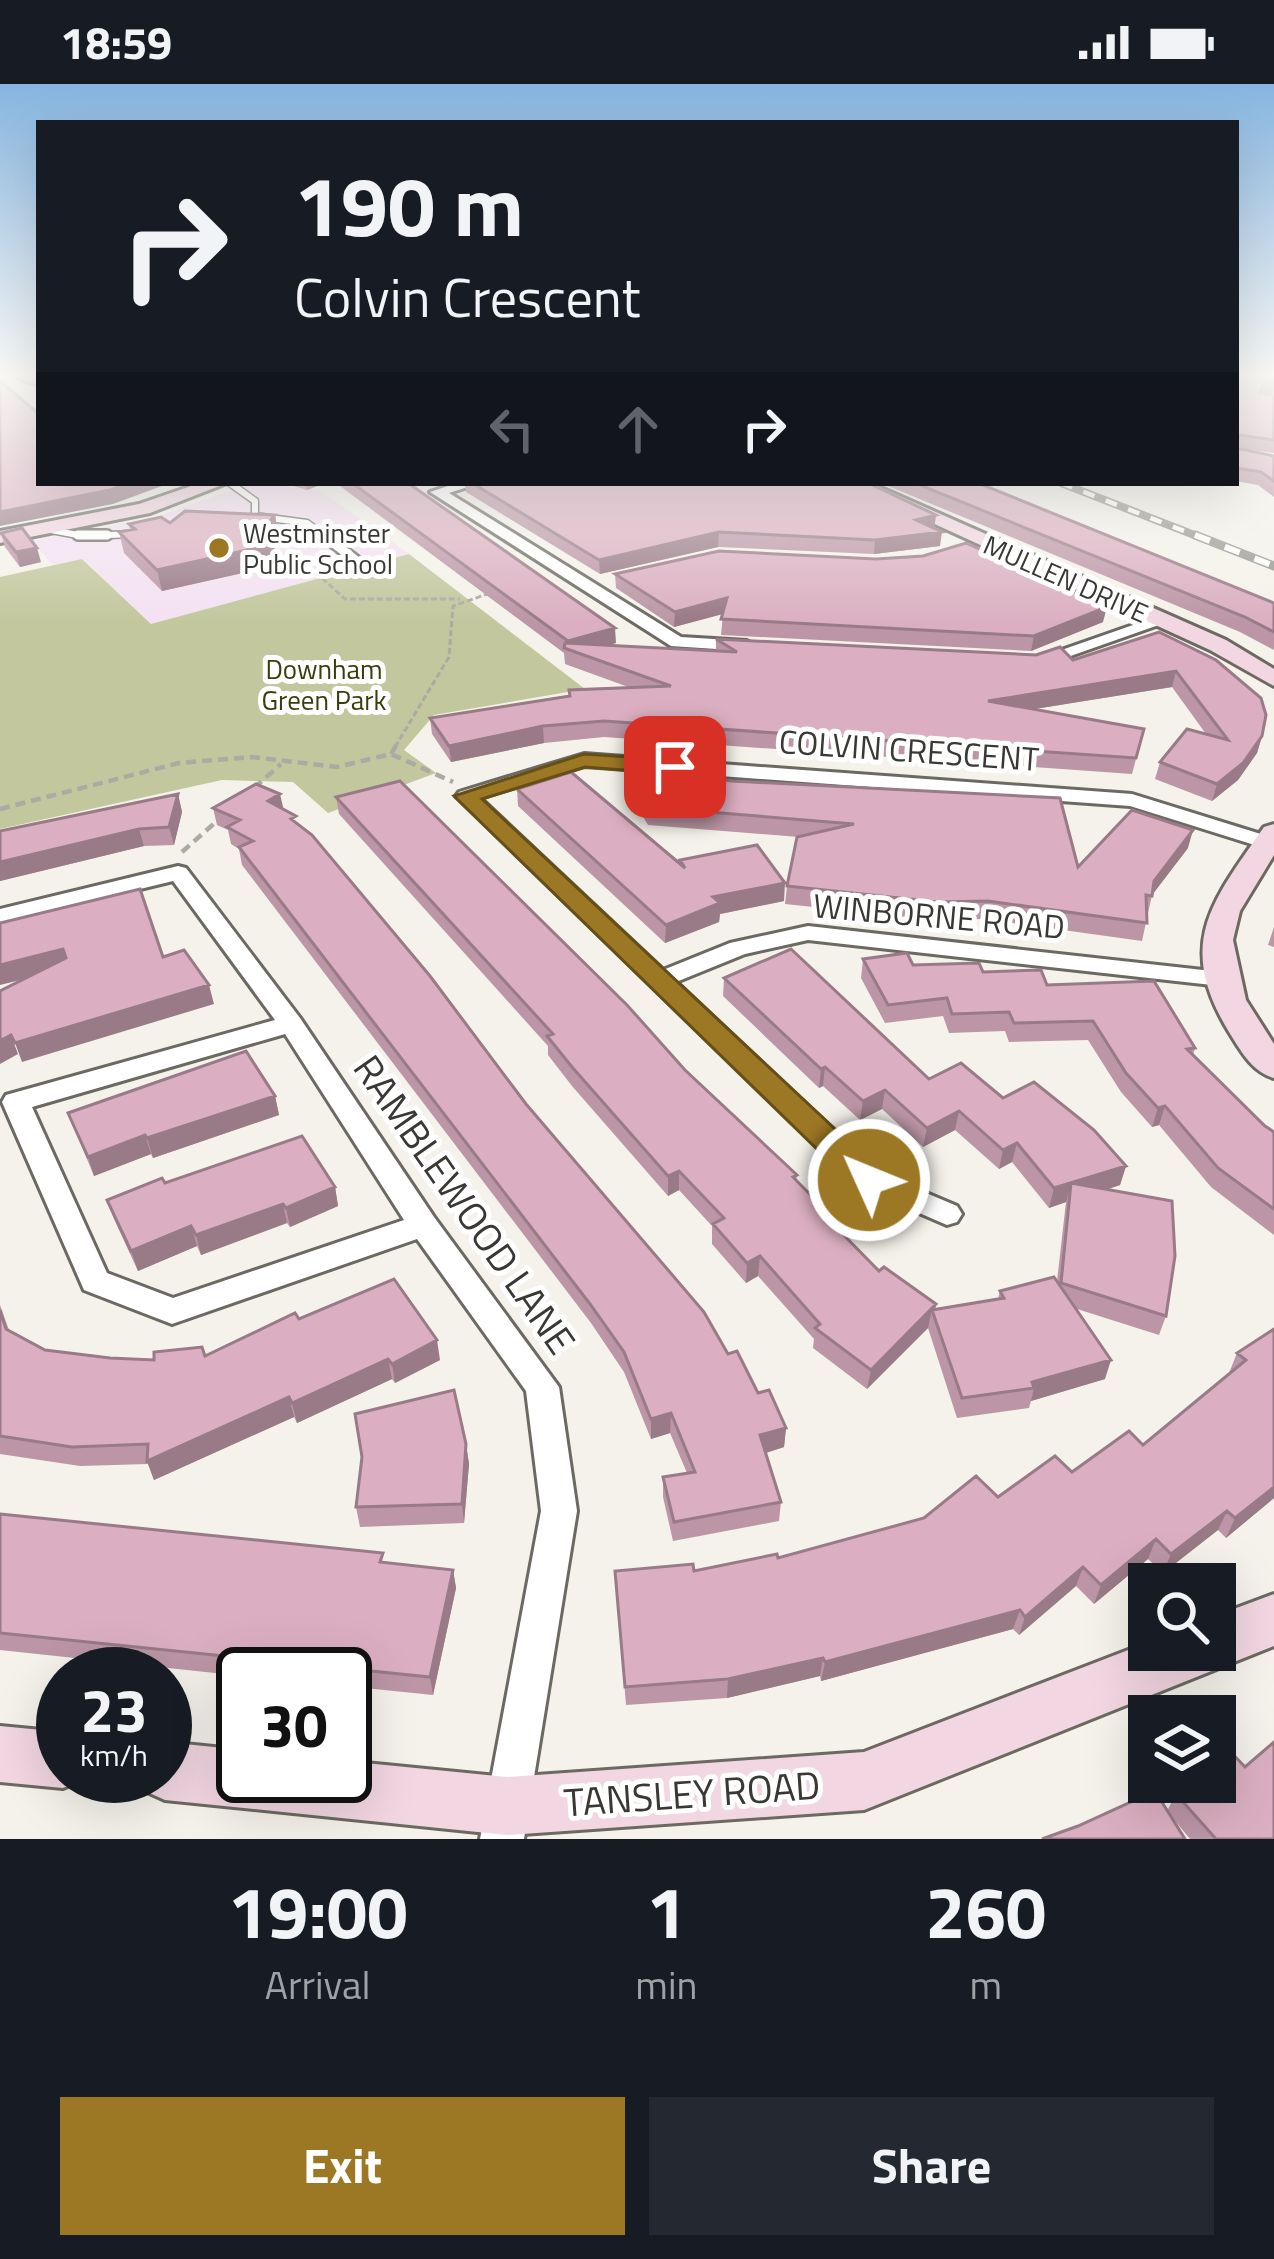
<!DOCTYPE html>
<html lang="en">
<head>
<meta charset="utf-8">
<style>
	:root { --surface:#171b24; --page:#242831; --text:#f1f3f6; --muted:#9ea1a6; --accent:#9d7824 }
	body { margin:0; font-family:"Titillium Web",sans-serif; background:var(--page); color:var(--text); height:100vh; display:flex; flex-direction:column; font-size:45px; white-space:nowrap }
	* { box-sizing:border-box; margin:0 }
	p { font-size:39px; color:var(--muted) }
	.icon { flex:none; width:66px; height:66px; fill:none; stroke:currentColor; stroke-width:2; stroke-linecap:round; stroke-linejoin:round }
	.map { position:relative; height:1755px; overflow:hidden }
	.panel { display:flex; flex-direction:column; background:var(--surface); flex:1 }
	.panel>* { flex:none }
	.guide { position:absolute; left:36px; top:36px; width:1203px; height:366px; border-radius:0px; box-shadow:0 12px 48px #0002; background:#171b24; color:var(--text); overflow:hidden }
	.tools { position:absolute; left:1128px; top:1479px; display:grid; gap:24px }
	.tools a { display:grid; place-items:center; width:108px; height:108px; border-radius:0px; background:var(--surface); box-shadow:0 12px 48px #0002; font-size:60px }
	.speed { position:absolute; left:36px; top:1563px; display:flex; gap:24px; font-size:60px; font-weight:700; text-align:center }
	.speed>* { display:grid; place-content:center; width:156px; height:156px; border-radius:50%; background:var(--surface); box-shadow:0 12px 48px #0002; line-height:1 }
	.speed small { font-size:30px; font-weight:400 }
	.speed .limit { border:6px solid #111; border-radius:18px; background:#fff; color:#111 }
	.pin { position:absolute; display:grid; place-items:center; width:102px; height:102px; color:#fff; margin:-51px; border-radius:24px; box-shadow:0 6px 18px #0006 }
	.me { position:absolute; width:132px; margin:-66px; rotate:314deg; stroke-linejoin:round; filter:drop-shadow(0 0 9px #0008) }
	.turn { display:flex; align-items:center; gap:42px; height:252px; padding:0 60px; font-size:54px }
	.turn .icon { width:156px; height:156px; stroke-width:2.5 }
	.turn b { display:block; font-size:84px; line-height:102px }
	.lanes { display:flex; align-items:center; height:114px; padding:0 60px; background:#0003; justify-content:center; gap:60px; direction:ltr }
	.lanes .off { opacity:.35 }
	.eta { display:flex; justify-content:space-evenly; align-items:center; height:204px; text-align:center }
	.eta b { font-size:72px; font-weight:700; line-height:84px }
	.primary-button { display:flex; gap:24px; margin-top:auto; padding:24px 60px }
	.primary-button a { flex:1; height:138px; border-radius:0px; background:var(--accent); color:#fff; font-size:48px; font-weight:700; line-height:138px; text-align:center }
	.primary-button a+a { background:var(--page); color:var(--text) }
	.status { display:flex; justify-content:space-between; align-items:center; height:84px; padding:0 60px; background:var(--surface); direction:ltr }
	.status svg { height:33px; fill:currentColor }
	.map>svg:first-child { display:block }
	.education { fill:#f4e1f2 }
	.green { fill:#c2c79d }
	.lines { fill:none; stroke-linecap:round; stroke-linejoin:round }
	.lane-far1-casing { stroke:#6b6962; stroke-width:9 }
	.lane-casing { stroke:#6b6962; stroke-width:14 }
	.street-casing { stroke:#6b6962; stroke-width:6 }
	.secondary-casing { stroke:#6b6962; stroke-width:6 }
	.path-far1 { stroke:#abaaa3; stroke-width:3; stroke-dasharray:6 3; stroke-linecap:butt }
	.path { stroke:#abaaa3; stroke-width:4.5; stroke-dasharray:10 6; stroke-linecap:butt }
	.lane-far1 { stroke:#fff; stroke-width:6 }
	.lane { stroke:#fff; stroke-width:9 }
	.street { fill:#fff; fill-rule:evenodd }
	.secondary { fill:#f2d6e1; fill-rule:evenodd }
	.rail-far1-casing { stroke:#989690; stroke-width:8 }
	.rail-casing { stroke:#989690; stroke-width:9 }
	.rail-far1 { stroke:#fff; stroke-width:4.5; stroke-dasharray:12; stroke-linecap:butt }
	.rail { stroke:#fff; stroke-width:6; stroke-dasharray:16; stroke-linecap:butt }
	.wall { fill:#bc96a6 }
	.shaded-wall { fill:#997a87 }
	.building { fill:#dbafc1; stroke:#997a87; stroke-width:3 }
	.route { fill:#9d7824; stroke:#664e17; stroke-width:3 }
	.poi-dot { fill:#9d7824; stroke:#fff; stroke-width:4.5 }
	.labels { text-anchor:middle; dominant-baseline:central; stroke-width:10; stroke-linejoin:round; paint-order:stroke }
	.far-poi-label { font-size:27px; fill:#393834; stroke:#fff; text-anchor:start }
	.far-street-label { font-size:27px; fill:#393834; stroke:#fff }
	.far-park-label { font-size:27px; fill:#3b3e0c; stroke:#fff }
	.street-label { font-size:33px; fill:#393834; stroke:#fff }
	.near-street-label { font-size:39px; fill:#393834; stroke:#fff }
</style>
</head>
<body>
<div class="status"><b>18:59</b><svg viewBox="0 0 49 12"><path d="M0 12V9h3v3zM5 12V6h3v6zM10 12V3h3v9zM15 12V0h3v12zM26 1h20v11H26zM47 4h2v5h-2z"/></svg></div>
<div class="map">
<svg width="1274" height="1755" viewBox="0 0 1274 1755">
	<rect width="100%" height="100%" fill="#f4f2ea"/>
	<path class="education" d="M253,399L319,406L409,470L151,540L83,475L53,481L32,457L156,433Z"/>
	<path class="green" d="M409,470L585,605L434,631L404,666L436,689L328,729L293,698L222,696L0,745V493L82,475L151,540Z"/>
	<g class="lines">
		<g class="lane-far1-casing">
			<path id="lane-far1" d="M230,399L255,417V432L307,439L327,454
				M46,445L83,452L134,450"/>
		</g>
		<g class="lane-casing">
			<path id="lane" d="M78,451H107
				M323,451L362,481"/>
		</g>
		<g class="street-casing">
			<path id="street" d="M457,399H480L449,409L681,553L747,557L756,562L747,567L671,562L430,408Z
				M1156,533L1170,537L1045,581L1030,577Z
				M584,670L1132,710L1274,754V767L1130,722L585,682L480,714L663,886L730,859L808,842L1230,889L1233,894L1221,902L808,856L745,870L676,898L879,1089L957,1122L962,1130L957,1138L947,1141L859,1103L456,712L459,708Z
				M178,782L186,784L300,934L434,1133L559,1303L577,1427L524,1755H480L541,1427L526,1307L417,1155L172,1240L84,1206L2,1018L6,1011L275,936L173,797L0,839V825ZM285,950L404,1136L173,1214L107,1189L32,1023Z"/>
		</g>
		<g class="secondary-casing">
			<path id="secondary" d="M20,293H39V301L23,296Z
				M200,399H227L150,429L0,459V447L139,420Z
				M845,399H870L1226,556L1274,585V602L1210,566Z
				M1274,740V771L1240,827L1233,856L1246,916L1274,960V994C1252,988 1241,967 1229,948C1175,859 1212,818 1264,743Z
				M1274,1510V1562L864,1726L507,1751L165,1716L145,1707L138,1692H165V1658L243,1666V1692H345V1677L507,1693L864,1668L1149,1558V1566H1215V1532Z
				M0,1642L63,1648V1692H85L83,1696L63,1704L0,1698Z"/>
		</g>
		<path class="path-far1" d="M322,494L345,515H460
			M395,663L449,573L453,522L490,509"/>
		<path class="path" d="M391,670L397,660
			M254,704L281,680
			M0,725L179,679L252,673L337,683L391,670L453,698
			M182,768L218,736"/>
		<use href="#lane-far1" class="lane-far1"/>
		<use href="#lane" class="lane"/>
		<use href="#street" class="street"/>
		<use href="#secondary" class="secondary"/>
		<g class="rail-far1-casing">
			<path id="rail-far1" d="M1061,399L1202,454"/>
		</g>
		<g class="rail-casing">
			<path id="rail" d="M1195,451L1274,482"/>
		</g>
		<use href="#rail-far1" class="rail-far1"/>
		<use href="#rail" class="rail"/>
	</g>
	<path class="wall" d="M1236,293H1274V309L1266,310L1274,311V369L1237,364L1274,372V413L1258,401L1236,397Z
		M283,399H325L307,406Z
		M336,399H408L616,559L608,561L716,567V555L1073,576L1159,548L1262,652L1257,669L1238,696L1212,717L1155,695L1160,678L1206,650L1172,603L1034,625L1144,645L1132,690L604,653L544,659L451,678L432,650L430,634L631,604L565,580L564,569Z
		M465,399H868L936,431L934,444L940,462L874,470L718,463L600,490L466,408Z
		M881,399H978L1274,519V566L1240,548Z
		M275,431L278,451L273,458L278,481L162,507L124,469L119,448L130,446L129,440L170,439Z
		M1,449L41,478L20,483L5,463Z
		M615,490L1103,538L1031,567L721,551L723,530L674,543L616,504Z
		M628,690H666L1078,783L1188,764L1152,811L1142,857L984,835L935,836L785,820L787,802L799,753L648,741L628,707Z
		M517,705L680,780V776L784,817L720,830L719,838L665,859L518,722Z
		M178,710L182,728L174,761L144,762L0,797V747Z
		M336,713L685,986L797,1091L796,1097L832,1139L879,1187L936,1220L935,1225L998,1215L1000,1207L1057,1197L1066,1118L1049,1124L1012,1078L999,1085L955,1046L923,1063L882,1025L860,1036L823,1002L819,1004L723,912L724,894L929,995L1003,1014L1126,1082L1120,1101L1106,1106L1166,1232L1159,1251L1077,1225L1105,1295L1031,1317L1029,1324L957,1334L928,1244L867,1305L813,1264L814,1255L758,1192L746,1199L712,1160V1142L679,1106L668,1112L572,1002L548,971V962L339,730Z
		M213,724L283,725L297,739L728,1270L786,1344L784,1363L766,1369L781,1418L779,1437L673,1457L663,1413V1393L687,1389L670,1349L651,1355L624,1288L591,1239L242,781L239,765L231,760L228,746L217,741Z
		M1274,843V863L1268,861Z
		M863,875L983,888L1047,901L1195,964L1193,971L1265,1042L1274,1048V1151L1211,1103L1159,1041L1152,1043L1121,1008L1088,956L1009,958L1005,947L949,949L943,932L885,939L861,894Z
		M275,1012L279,1031L153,1074L151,1070L94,1092L68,1029Z
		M165,1099L335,1103L338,1122L290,1143L287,1139L201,1171L197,1162L138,1187L114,1135L107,1116Z
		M0,1221L9,1246L45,1266L110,1274L154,1276L205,1272L299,1235L440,1276L395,1299L392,1295L297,1339L294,1333L154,1396L148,1380L80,1382L0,1370Z
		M1274,1245V1414L1226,1454L1218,1446L1163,1489L1148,1475L1094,1520L1076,1502L1019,1551L1013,1545L821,1597L820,1592L727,1614L626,1621L615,1487H694L778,1474L998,1413L1072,1388L1143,1361L1229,1289L1237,1269Z
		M466,1360L469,1380L464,1439L360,1443L356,1423Z
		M0,1430L453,1486L456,1504L433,1611L345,1602V1590H243V1592L0,1566Z
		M1176,1710L1274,1755H1190L1167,1727Z"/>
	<path class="shaded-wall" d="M1274,298V309L1261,311L1257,321L1264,299Z
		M130,399H170L113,420L0,442V428Z
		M306,399H325L307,406Z
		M275,431L278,451L272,460H274L278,481L162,507L157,486L261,448Z
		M936,431L934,445L916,436Z
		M719,448L718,463L600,490L599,476Z
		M942,448L940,462L874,470L875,456Z
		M37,464L41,478L20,483L16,468Z
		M727,514L726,529L674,543L675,528Z
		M1107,523L1103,538L1031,567L1034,552Z
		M615,544L616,559L579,569L568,566V557Z
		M1176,587L1172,603L985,633L988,617Z
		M543,642L544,659L451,678L449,662Z
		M1262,652L1257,669L1238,696L1212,717L1217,700Z
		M178,710L182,728L174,761L169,743Z
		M280,710L284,727L268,717Z
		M139,745L144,762L0,797V778Z
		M1193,746L1188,764L1149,815L1154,797Z
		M785,799L784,817L720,830L719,838L665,859L666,841L713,813Z
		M63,865L69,884L0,901V881Z
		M209,901L214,920L22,978L15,959Z
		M11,951L18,970L0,980V957Z
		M825,983L823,1002L819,1004L821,985Z
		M885,1006L882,1025L860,1036L863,1017Z
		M275,1012L279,1031L153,1074L147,1054Z
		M1165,1022L1159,1041L1152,1043L1158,1024Z
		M959,1027L955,1046L923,1063L927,1044Z
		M145,1051L151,1070L94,1092L88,1073Z
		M1017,1059L1012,1078L999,1085L1003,1066Z
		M1126,1082L1120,1101L1069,1117L1071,1099L1066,1118L1049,1124L1054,1104Z
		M679,1087V1106L668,1112V1092Z
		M335,1103L338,1122L290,1143L286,1124Z
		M283,1120L287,1139L201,1171L196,1151Z
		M191,1142L197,1162L138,1187L131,1167Z
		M760,1172L758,1192L746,1199L747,1179Z
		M936,1220L934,1232L932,1226L928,1244L867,1305L871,1286Z
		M437,1256L440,1276L395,1299L392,1280Z
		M388,1275L392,1295L297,1339L292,1319Z
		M1111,1276L1105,1295L1031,1317L1034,1304L1032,1298Z
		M289,1313L294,1333L154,1396L147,1377Z
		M671,1329L670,1349L651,1355V1335Z
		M786,1344L784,1363L759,1371L760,1351Z
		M466,1360L469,1380L464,1439L462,1420Z
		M1274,1403V1414L1226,1454L1235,1434Z
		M1227,1427L1218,1446L1163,1489L1171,1470Z
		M1156,1455L1148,1475L1094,1520L1101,1501Z
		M1083,1483L1076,1502L1019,1551L1025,1533Z
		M453,1486L456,1504L433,1611L430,1593Z
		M1020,1526L1013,1545L821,1597L825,1578Z
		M823,1574L820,1592L727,1614L728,1595Z"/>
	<path class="building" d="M1236,293H1274V298L1264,299L1260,309L1274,311V356L1240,351L1236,360Z
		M0,297L39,330V399H130L110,406L0,428Z
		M1236,364L1274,372V397L1261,388L1236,384Z
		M352,399H408L615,544L568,557Z
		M472,399H868L936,431L916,436L942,448L875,456L719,448L599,476Z
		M915,399H978L1274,519V548L1245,533Z
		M185,427L275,431L261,448L274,460L157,486L119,448L135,445L129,440L161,433L170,439Z
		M22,444L37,464L16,468L1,449Z
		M966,459L1107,523L1034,552L721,535L727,514L675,528L615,490L719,467L876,475L923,472Z
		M1159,548L1216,576L1261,614L1266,631L1262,652L1243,679L1217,700L1160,678L1187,645L1228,656L1176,587L988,617L1144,645L1136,674L604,637L543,642L449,662L430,634L570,612L569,606L671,602L564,564L565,559L737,568L716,555L1036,571L1060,563L1073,576Z
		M662,685L666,690L732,697L1060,714L1078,783L1132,726L1193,746L1154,797L1152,812L1146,811L1147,839L988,817L937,818L787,802L797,753L854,740L648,723L628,690Z
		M571,688L685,784L680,776L757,761L785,799L713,813L720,819L666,841L517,705Z
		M400,697L627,921L685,986L797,1091L793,1093L833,1134L829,1136L879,1187L884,1183L936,1220L871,1286L815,1244L820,1240L760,1172L747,1179L713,1140L724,1134L679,1087L668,1092L572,983L547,952L553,950L336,713Z
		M256,700L280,710L268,717L296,732L291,735L312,751L430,892L526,1020L704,1228L728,1270L737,1267L758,1309L769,1306L786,1344L760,1351L781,1418L674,1438L663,1393L695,1388L671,1329L651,1335L624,1268L590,1220L239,763L253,757L227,743L240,736L213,724Z
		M178,710L169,743L139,745L0,778V747Z
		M140,805L163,873L184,866L209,901L15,959L11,951L0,957V907L66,874L63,865L0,881V839Z
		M791,865L929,995L961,979L1003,1014L1034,998L1094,1046L1126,1082L1054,1104L1017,1059L1003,1066L959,1027L927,1044L885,1006L863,1017L825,983L821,985L724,894Z
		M907,869L913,881L979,879L983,888L1041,886L1047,901L1154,897L1195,964L1187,965L1265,1042L1274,1048V1125L1218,1084L1165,1022L1158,1024L1126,989L1093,937L1014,939L1009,928L952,930L947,914L888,921L863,875Z
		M246,967L275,1012L147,1054L145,1051L88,1073L68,1029Z
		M302,1052L335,1103L286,1124L283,1120L196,1151L191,1142L131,1167L107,1116L162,1094L165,1099Z
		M1071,1099L1172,1117L1175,1172L1166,1232L1061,1199Z
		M1054,1193L1111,1276L1032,1298L1034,1304L962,1314L932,1226L1004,1214L1000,1207Z
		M394,1195L437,1256L392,1280L388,1275L292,1319L289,1313L147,1377L148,1360L72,1363L0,1352V1226L6,1245L45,1266L110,1274L154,1276V1268L202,1263L205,1272L295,1229L299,1235Z
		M1274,1245V1403L1235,1434L1227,1427L1171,1470L1156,1455L1101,1501L1083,1483L1025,1533L1020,1526L825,1578L823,1574L728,1595L625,1603L615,1487L693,1480L694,1487L777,1470L778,1474L924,1434L976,1392L998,1413L1055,1372L1072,1388L1129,1347L1143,1361L1246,1276L1237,1269Z
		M454,1306L466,1360L462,1420L356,1423L362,1373L355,1330Z
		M0,1430L383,1469L380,1478L453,1486L430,1593L0,1549Z
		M1274,1658V1755H1216L1176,1710L1191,1698H1215V1676L1228,1665L1245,1683Z
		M1155,1707L1185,1755H1042L1078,1742Z"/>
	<linearGradient id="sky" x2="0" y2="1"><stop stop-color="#86b5e0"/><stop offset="0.54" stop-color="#faf9f6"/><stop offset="1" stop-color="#faf9f6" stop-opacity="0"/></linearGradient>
	<rect width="1274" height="539" fill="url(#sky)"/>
	<path class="route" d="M584,670L675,676L687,683L675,690L585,683L482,715L881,1088L885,1096L881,1105H858L454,712Z"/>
	<circle class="poi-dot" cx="219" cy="464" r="12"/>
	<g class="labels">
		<g class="far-poi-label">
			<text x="243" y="448">Westminster<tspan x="243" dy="31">Public School</tspan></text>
		</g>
		<g class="far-street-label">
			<text transform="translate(1066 494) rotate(24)">MULLEN DRIVE</text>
		</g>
		<g class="far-park-label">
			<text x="324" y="584">Downham<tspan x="324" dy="31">Green Park</tspan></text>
		</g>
		<g class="street-label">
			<text transform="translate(909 666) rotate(4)">COLVIN CRESCENT</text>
			<text transform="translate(939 832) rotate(5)">WINBORNE ROAD</text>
		</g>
		<g class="near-street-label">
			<text transform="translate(465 1120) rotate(55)">RAMBLEWOOD LANE</text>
			<text transform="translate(692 1709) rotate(-4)">TANSLEY ROAD</text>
		</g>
	</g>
</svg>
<div class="tools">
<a><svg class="icon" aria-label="search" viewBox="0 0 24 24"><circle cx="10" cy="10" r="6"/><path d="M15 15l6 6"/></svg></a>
<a><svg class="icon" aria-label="layers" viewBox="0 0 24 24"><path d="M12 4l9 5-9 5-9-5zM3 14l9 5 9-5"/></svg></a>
</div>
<div class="speed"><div>23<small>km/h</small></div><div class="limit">30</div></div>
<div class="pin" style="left:675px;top:683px;background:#d93025"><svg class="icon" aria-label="arrive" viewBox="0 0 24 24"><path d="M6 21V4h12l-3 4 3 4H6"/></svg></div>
<svg class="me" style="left:869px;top:1096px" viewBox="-20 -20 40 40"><circle r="17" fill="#9d7824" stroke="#fff" stroke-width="3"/><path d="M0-11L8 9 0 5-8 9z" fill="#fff"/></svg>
<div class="guide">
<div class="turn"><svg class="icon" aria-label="right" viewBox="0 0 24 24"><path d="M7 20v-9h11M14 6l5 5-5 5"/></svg><div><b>190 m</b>Colvin Crescent</div></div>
<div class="lanes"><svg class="icon off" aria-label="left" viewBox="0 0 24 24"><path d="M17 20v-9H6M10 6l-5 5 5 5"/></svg><svg class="icon off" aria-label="ahead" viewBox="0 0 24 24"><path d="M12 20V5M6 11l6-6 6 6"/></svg><svg class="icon" aria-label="right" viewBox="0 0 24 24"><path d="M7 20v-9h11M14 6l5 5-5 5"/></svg></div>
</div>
</div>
<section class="panel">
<div class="eta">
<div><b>19:00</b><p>Arrival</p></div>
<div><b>1</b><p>min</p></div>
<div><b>260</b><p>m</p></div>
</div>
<div class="primary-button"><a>Exit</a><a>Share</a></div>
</section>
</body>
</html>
